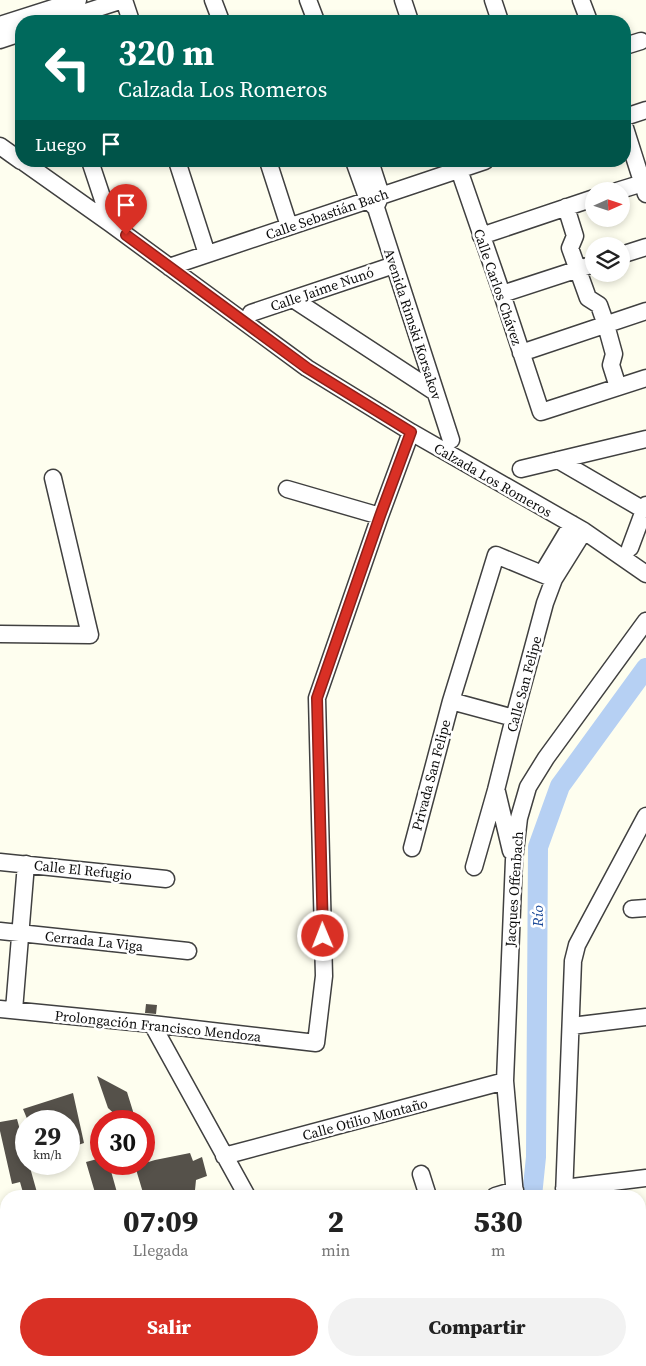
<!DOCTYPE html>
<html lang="es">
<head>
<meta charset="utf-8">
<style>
	:root { --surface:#fff; --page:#f2f2f2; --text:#222; --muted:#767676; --accent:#d93025 }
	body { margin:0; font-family:"Source Serif 4",serif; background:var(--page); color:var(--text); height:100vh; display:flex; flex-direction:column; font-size:19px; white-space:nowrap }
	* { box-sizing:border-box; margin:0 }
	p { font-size:16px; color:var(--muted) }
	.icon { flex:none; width:28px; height:28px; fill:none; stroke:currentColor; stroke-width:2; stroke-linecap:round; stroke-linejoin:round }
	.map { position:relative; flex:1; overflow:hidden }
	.details { position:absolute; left:0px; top:1190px; width:646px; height:176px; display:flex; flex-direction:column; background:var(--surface); border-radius:20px 20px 0 0; box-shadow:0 2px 8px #0003 }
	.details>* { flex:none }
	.top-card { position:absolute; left:15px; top:15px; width:616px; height:152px; border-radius:20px; box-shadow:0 2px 8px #0003; background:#00695c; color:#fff; overflow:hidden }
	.needle { width:32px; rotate:87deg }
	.buttons { position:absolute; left:585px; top:182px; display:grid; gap:10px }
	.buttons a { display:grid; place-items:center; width:45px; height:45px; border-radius:50%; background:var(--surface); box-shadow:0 2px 8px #0003; font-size:25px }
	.speed { position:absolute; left:15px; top:1110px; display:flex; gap:10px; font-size:25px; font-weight:700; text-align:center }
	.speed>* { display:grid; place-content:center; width:65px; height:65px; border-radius:50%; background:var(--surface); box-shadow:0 2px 8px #0003; line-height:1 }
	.speed small { font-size:12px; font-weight:400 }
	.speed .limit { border:8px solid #d22; background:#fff; color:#111 }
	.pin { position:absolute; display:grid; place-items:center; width:42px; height:42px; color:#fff; margin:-51px -21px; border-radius:50% 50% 50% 0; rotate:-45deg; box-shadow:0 0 5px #0007 }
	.pin .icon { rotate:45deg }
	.me { position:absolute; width:55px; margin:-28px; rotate:359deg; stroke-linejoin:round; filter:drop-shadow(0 0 4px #0008) }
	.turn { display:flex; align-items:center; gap:18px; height:105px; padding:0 20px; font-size:22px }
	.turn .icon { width:65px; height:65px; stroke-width:2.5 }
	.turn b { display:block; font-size:35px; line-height:42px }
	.then { display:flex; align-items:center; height:48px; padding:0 20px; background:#0003; gap:10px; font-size:19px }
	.eta { display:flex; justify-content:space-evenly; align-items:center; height:85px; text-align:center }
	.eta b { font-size:30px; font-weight:800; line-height:35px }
	.button { display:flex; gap:10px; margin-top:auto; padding:10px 20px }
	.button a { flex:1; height:58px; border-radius:30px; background:var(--accent); color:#fff; font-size:20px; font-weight:800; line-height:58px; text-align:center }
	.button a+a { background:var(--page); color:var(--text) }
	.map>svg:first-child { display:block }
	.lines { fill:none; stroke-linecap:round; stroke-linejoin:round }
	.canal { stroke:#b6d0f3; stroke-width:11 }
	.river { stroke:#b6d0f3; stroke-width:20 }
	.building { fill:#55514a }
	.minor-casing { stroke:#404040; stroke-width:19 }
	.major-casing { stroke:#1e1e1e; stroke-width:24 }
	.minor { stroke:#fff; stroke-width:16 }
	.major { stroke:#f1ea6c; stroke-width:21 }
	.route-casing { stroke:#8d1f18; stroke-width:12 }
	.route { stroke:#d93025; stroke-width:9 }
	.labels { text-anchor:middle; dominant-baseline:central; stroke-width:5; stroke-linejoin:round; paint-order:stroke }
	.street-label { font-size:14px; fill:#0d0d0d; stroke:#fff }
	.water-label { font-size:15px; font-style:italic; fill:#1d4b99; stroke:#fff }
</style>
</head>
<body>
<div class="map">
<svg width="646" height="1366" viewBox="0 0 646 1366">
	<rect width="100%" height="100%" fill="#fefeef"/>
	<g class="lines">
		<path class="canal" d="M547,1366V1360"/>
		<path class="river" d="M532,1196L536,1157L538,847L560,786L646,668
			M525,1360V1366"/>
	</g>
	<path class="building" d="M146,1004L157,1005L156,1014L145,1013Z
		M97,1076L127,1092L136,1121H122L108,1108Z
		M73,1093L84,1143L69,1148V1121H28L23,1109Z
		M17,1119L26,1152V1164H29L38,1196H24L20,1182L12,1184L0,1131V1122Z
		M190,1153L193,1161L202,1157L207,1176L196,1180L195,1190L179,1196L178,1192L162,1196H144L135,1166L155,1160Z
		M101,1158V1164H109L118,1196H96L86,1162Z"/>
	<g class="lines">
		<g class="minor-casing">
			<path id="minor" d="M124,0L131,21
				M213,0L221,21
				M308,0L316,21
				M403,0L410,21
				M493,0L500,21
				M581,0L589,21
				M58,21L123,0
				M0,25L78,0
				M0,40L21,33
				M625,46L641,41
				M625,117L646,110
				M625,128L646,194
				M0,146L21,161
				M22,161L111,224L307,368L411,432L584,531L646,574
				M90,161L111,224
				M177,161L207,254
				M268,161L289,226
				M354,161L368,200L376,208L451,440
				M370,161L381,195L377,204
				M456,161L502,294L541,412L646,378
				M617,191L643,183
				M566,207L575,236L570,248L588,298L599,305L606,325L614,354L611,365L618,387
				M481,236L594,198
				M621,255L646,247
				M169,267L485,161
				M502,294L594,264
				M293,299L435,392
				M251,313L394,265
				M521,353L646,311
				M558,460L644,510
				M521,469L646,439
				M287,489L380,516
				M630,548L646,505
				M542,574L572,524
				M0,634L90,635L53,478
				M451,701L514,718
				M497,792L511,851
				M412,848L451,701L496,555L554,579
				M0,862L166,879
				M474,867L496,790L514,718L545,603L554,579L584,531
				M632,909L646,908
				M0,931L188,951
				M0,1009L152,1024L316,1043L324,976L317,698L380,516L411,432
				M14,1010L26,864
				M152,1024L247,1196
				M571,1026L646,1017
				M224,1156L505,1081
				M421,1174L428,1196
				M564,1188L646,1178
				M495,1196L515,1190
				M515,1196L505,1081L514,860L519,818L528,787L546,758L646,621
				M564,1196L573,961L577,945L586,928L646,816
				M640,1291L646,1290"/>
		</g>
		<g class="major-casing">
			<path id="major" d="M640,1304L646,1303
				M351,1366L377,1360"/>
		</g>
		<use href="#minor" class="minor"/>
		<use href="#major" class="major"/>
	</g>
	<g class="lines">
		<g class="route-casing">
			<path id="route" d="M126,235L307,368L411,432L380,516L317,698L323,936"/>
		</g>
		<use href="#route" class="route"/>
	</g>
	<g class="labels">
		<g class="street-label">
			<text transform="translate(327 214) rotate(-19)">Calle Sebastián Bach</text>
			<text transform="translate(498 287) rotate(71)">Calle Carlos Chávez</text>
			<text transform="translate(322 289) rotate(-19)">Calle Jaime Nunó</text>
			<text transform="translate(413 324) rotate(72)">Avenida Rimski Korsakov</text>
			<text transform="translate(493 480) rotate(30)">Calzada Los Romeros</text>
			<text transform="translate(524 684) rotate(-75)">Calle San Felipe</text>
			<text transform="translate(431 775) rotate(-75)">Privada San Felipe</text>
			<text transform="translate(83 870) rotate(6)">Calle El Refugio</text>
			<text transform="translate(514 889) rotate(-86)">Jacques Offenbach</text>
			<text transform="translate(94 941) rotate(6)">Cerrada La Viga</text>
			<text transform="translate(158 1026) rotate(6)">Prolongación Francisco Mendoza</text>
			<text transform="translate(365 1119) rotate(-15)">Calle Otilio Montaño</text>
		</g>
		<g class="water-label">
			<text transform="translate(537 916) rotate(-90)">Río</text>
		</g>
	</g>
</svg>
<div class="buttons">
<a><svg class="needle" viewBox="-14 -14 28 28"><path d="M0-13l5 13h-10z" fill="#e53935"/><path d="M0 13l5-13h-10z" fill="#767676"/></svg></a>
<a><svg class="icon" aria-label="layers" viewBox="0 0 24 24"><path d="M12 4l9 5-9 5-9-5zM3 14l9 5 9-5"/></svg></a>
</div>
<div class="speed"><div>29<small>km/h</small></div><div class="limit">30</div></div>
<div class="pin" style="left:126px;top:235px;background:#d93025"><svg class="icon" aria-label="arrive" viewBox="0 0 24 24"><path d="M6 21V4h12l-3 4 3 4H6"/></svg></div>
<svg class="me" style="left:323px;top:936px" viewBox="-20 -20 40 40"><circle r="17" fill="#d93025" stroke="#fff" stroke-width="3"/><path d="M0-11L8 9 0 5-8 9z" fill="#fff"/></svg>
<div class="top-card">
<div class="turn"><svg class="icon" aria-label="left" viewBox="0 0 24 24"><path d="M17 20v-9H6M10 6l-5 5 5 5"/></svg><div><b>320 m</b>Calzada Los Romeros</div></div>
<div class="then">Luego<svg class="icon" aria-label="arrive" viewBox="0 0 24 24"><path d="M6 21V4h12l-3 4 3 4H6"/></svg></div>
</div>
<section class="details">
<div class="eta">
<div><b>07:09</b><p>Llegada</p></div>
<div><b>2</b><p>min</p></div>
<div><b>530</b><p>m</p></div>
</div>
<div class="button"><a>Salir</a><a>Compartir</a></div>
</section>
</div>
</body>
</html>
